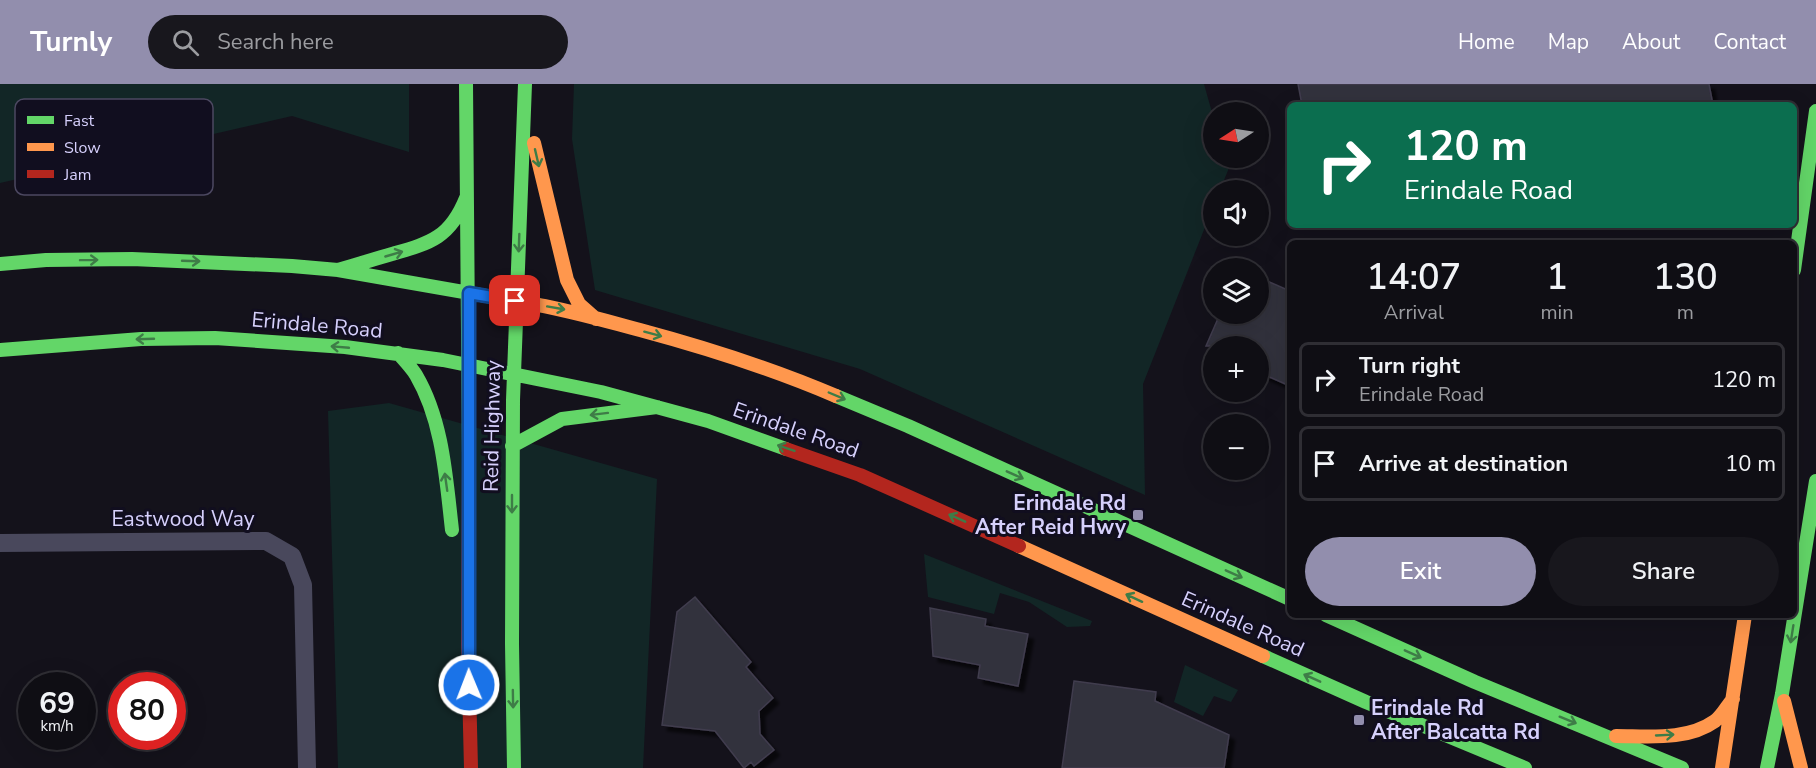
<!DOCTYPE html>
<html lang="en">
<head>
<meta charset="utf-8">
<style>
	:root { --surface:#0f0e14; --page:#18171d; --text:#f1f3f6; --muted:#9b9ca0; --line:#2f2e34; --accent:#928ead }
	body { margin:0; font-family:"Nunito Sans",sans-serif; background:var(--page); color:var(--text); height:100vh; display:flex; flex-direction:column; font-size:22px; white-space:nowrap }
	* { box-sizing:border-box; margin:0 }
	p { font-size:20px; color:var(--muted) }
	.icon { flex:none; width:33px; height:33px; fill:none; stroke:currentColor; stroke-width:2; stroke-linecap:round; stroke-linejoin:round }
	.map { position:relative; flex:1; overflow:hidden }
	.details { position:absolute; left:1287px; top:156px; width:510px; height:378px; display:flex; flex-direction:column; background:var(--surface); border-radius:9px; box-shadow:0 6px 24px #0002,0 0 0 2px var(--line) }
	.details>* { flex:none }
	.guide { position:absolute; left:1287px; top:18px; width:510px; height:126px; border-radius:9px; box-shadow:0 6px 24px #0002,0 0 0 2px var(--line); background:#0b6e4f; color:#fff; overflow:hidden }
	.needle { width:39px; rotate:258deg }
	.buttons { position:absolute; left:1203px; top:18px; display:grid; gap:12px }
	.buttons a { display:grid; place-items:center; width:66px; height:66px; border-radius:50%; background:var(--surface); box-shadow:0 6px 24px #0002,0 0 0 2px var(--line); font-size:30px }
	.speed { position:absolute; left:18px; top:588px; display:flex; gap:12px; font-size:30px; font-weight:700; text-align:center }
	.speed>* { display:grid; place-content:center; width:78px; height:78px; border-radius:50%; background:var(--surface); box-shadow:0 6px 24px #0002,0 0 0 2px var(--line); line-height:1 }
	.speed small { font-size:15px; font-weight:400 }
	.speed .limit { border:9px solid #d22; background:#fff; color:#111 }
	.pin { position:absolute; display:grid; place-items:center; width:51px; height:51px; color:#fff; margin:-26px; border-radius:12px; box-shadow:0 3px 9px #0006 }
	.me { position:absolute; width:66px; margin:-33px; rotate:359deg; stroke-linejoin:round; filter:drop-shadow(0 0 4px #0008) }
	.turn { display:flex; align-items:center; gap:21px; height:126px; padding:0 18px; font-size:27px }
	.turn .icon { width:78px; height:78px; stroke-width:2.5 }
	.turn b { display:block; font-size:42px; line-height:51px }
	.eta { display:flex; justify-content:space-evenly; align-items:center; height:102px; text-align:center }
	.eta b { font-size:36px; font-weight:600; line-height:42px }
	.button { display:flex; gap:12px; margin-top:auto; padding:12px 18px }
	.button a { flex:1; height:69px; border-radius:36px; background:var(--accent); color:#fff; font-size:24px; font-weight:600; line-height:69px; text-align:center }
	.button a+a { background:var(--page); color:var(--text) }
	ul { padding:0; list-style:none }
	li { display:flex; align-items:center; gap:18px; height:75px; margin:0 12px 9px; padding:0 6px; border:3px solid var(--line); border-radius:9px }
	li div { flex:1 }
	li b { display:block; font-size:22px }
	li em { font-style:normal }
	header { display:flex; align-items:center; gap:36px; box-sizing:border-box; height:84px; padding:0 30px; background:var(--accent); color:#fff }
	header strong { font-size:28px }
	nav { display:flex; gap:33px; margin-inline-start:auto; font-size:21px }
	.search { width:420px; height:54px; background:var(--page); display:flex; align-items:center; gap:15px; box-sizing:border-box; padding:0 21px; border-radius:33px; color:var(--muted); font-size:22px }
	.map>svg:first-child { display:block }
	.green { fill:#122626 }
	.building { fill:#32303e; stroke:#413d4e; stroke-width:1.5; filter:url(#shadow) }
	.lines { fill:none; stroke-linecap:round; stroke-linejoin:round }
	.street { stroke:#49485c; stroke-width:18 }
	.fast { stroke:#63d668; stroke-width:14 }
	.slow { stroke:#ff974d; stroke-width:14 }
	.jam { stroke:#b3261e; stroke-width:14 }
	.oneway { stroke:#3e7c47 }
	.route-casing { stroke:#114b97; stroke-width:15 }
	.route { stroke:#1a73e8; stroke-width:10 }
	.poi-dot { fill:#928ead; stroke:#110e1f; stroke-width:2 }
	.labels { text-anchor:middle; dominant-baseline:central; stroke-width:6; stroke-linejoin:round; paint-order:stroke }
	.street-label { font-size:21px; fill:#d6d0fc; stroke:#110e1f }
	.poi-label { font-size:21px; font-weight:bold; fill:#d6d0fc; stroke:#110e1f; text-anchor:end }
	.key { fill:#110e1f; stroke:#4c4861; stroke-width:1.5 }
	.key-label { font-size:16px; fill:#d6d0fc }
</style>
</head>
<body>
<header>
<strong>Turnly</strong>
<div class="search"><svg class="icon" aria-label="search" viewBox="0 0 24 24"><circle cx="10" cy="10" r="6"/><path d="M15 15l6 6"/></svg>Search here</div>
<nav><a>Home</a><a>Map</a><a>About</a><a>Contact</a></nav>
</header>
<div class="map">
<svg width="1816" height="684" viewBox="0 0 1816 684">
	<defs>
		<filter id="shadow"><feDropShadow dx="5.5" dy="5.5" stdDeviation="1.5" flood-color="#0009"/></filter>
	</defs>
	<rect width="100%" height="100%" fill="#14121b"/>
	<path class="green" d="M0,0H409V68L292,32L0,99Z
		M574,0H1204L1213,32L1214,74H1226L1229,84L1220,106H1214L1213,123L1143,300L1145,411L860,285L595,206L572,55Z
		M389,319L657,395L643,684H338L328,327Z
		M924,470L1092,537L1090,542L1067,543L1029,518L1000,509L994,530L928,513Z
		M1185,581L1238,606L1231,618L1214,612L1203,632L1174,618Z"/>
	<path class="building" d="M1298,0H1709L1713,21H1302Z
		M1258,193L1290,207V302L1258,288V262H1206L1220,230H1258Z
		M695,513L751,578L746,583L773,614L759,627L760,650L774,666L754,682L751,678L744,684L715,647L662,641L677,528Z
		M930,524L986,535L985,542L1028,550L1018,602L978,594L980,581L933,572Z
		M1074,597L1156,608L1155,617L1229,651L1224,684H1062Z"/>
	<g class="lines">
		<path class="street" d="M0,459L266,457L292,472L303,501L307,684"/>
		<path class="fast" d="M466,0L469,371
			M0,180L46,176L132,175L292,182L338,186L538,221
			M338,186C356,181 374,175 392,170C430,159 450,154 466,114
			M1794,186L1816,27
			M0,266L141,255L215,254L345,263L443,276L601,308L708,337L786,365
			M398,269C404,276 411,283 416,291C443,337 446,394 452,446
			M836,312L908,342L1290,515
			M512,362L562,335L657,323
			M1326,531L1475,598L1682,684
			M1263,572L1366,618L1525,684
			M514,684L512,560L513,316L525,0
			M1767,684L1782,610L1816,397"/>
		<path class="slow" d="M534,59L567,196L579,220L596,235
			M538,221C572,227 606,237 640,246C707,264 773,285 836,312
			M1019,462L1263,572
			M1784,617L1801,684
			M1616,652C1648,652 1687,657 1715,637C1722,632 1727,622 1733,615
			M1722,684L1745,531"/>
		<path class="jam" d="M786,365L860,391L1019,462
			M469,371L468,560L471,684"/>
	</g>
	<defs><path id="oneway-shaft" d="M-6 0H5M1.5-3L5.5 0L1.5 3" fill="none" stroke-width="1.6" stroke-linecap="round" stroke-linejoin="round" transform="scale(1.5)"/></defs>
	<g class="oneway">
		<use href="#oneway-shaft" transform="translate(537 74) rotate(77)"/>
		<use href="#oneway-shaft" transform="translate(519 159) rotate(92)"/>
		<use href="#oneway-shaft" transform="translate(394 170) rotate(-16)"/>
		<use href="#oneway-shaft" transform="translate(89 176) rotate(-1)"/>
		<use href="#oneway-shaft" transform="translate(191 177) rotate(2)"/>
		<use href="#oneway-shaft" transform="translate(556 224) rotate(10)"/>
		<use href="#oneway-shaft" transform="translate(653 250) rotate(15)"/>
		<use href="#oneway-shaft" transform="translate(145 255) rotate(178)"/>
		<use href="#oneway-shaft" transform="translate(340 263) rotate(-175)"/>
		<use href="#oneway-shaft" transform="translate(837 312) rotate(23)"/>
		<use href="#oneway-shaft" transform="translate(599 330) rotate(173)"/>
		<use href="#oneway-shaft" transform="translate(786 364) rotate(-161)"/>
		<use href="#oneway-shaft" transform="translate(1015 391) rotate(24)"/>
		<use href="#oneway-shaft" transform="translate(446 398) rotate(-98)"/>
		<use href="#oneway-shaft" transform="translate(512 420) rotate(90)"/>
		<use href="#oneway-shaft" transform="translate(957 434) rotate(-156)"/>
		<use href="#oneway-shaft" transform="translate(1234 490) rotate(24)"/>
		<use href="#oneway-shaft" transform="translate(1134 514) rotate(-155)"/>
		<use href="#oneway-shaft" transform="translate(1792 550) rotate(99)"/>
		<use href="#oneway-shaft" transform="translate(1413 570) rotate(24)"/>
		<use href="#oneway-shaft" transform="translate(1312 594) rotate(-156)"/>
		<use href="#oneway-shaft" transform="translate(513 615) rotate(89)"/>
		<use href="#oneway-shaft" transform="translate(1568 636) rotate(22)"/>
		<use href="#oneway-shaft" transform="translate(1665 651) rotate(-3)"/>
	</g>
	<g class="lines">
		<g class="route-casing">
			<path id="route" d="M469,601V209L515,217"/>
		</g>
		<use href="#route" class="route"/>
	</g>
	<g class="poi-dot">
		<rect x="1132" y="425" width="12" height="12" rx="3"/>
		<rect x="1353" y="630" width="12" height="12" rx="3"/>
	</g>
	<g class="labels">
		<g class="street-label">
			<text transform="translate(317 241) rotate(5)">Erindale Road</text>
			<text transform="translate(492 342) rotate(-89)">Reid Highway</text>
			<text transform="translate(796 346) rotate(19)">Erindale Road</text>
			<text x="183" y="435">Eastwood Way</text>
			<text transform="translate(1243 540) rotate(24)">Erindale Road</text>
		</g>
		<g class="poi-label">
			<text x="1126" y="419">Erindale Rd<tspan x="1126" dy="24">After Reid Hwy</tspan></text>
			<text x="1371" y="624" text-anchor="start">Erindale Rd<tspan x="1371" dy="24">After Balcatta Rd</tspan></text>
		</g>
	</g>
	<rect x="15" y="15" width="198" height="96" rx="9" class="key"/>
	<rect x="27" y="32" width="27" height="8" fill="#63d668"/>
	<rect x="27" y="59" width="27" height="8" fill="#ff974d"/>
	<rect x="27" y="86" width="27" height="8" fill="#b3261e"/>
	<g class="key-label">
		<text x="64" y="42">Fast</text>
		<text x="64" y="69">Slow</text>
		<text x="64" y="96">Jam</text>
	</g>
</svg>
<div class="buttons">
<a><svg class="needle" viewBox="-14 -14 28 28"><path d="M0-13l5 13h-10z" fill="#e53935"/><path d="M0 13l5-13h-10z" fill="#9b9ca0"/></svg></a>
<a><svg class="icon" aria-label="sound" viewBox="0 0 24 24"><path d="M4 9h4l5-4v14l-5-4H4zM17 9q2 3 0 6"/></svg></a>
<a><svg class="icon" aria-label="layers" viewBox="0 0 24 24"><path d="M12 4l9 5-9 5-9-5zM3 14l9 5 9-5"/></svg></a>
<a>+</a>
<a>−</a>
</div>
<div class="speed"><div>69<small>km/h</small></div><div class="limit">80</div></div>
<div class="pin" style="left:515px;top:217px;background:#d93025"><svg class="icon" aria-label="arrive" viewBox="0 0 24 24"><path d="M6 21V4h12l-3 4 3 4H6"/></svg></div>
<svg class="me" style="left:469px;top:601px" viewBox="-20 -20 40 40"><circle r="17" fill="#1a73e8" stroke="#fff" stroke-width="3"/><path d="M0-11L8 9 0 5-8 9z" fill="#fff"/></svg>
<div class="guide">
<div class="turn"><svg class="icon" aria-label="right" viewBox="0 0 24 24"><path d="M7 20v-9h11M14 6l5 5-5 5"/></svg><div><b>120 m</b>Erindale Road</div></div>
</div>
<section class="details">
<div class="eta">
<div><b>14:07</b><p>Arrival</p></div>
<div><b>1</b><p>min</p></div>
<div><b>130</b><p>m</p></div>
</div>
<ul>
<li><svg class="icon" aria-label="right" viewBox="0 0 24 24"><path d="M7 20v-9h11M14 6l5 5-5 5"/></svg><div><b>Turn right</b><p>Erindale Road</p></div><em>120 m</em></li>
<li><svg class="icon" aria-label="arrive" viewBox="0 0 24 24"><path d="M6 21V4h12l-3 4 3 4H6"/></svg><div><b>Arrive at destination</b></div><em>10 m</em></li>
</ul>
<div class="button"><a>Exit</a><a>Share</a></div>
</section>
</div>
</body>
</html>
